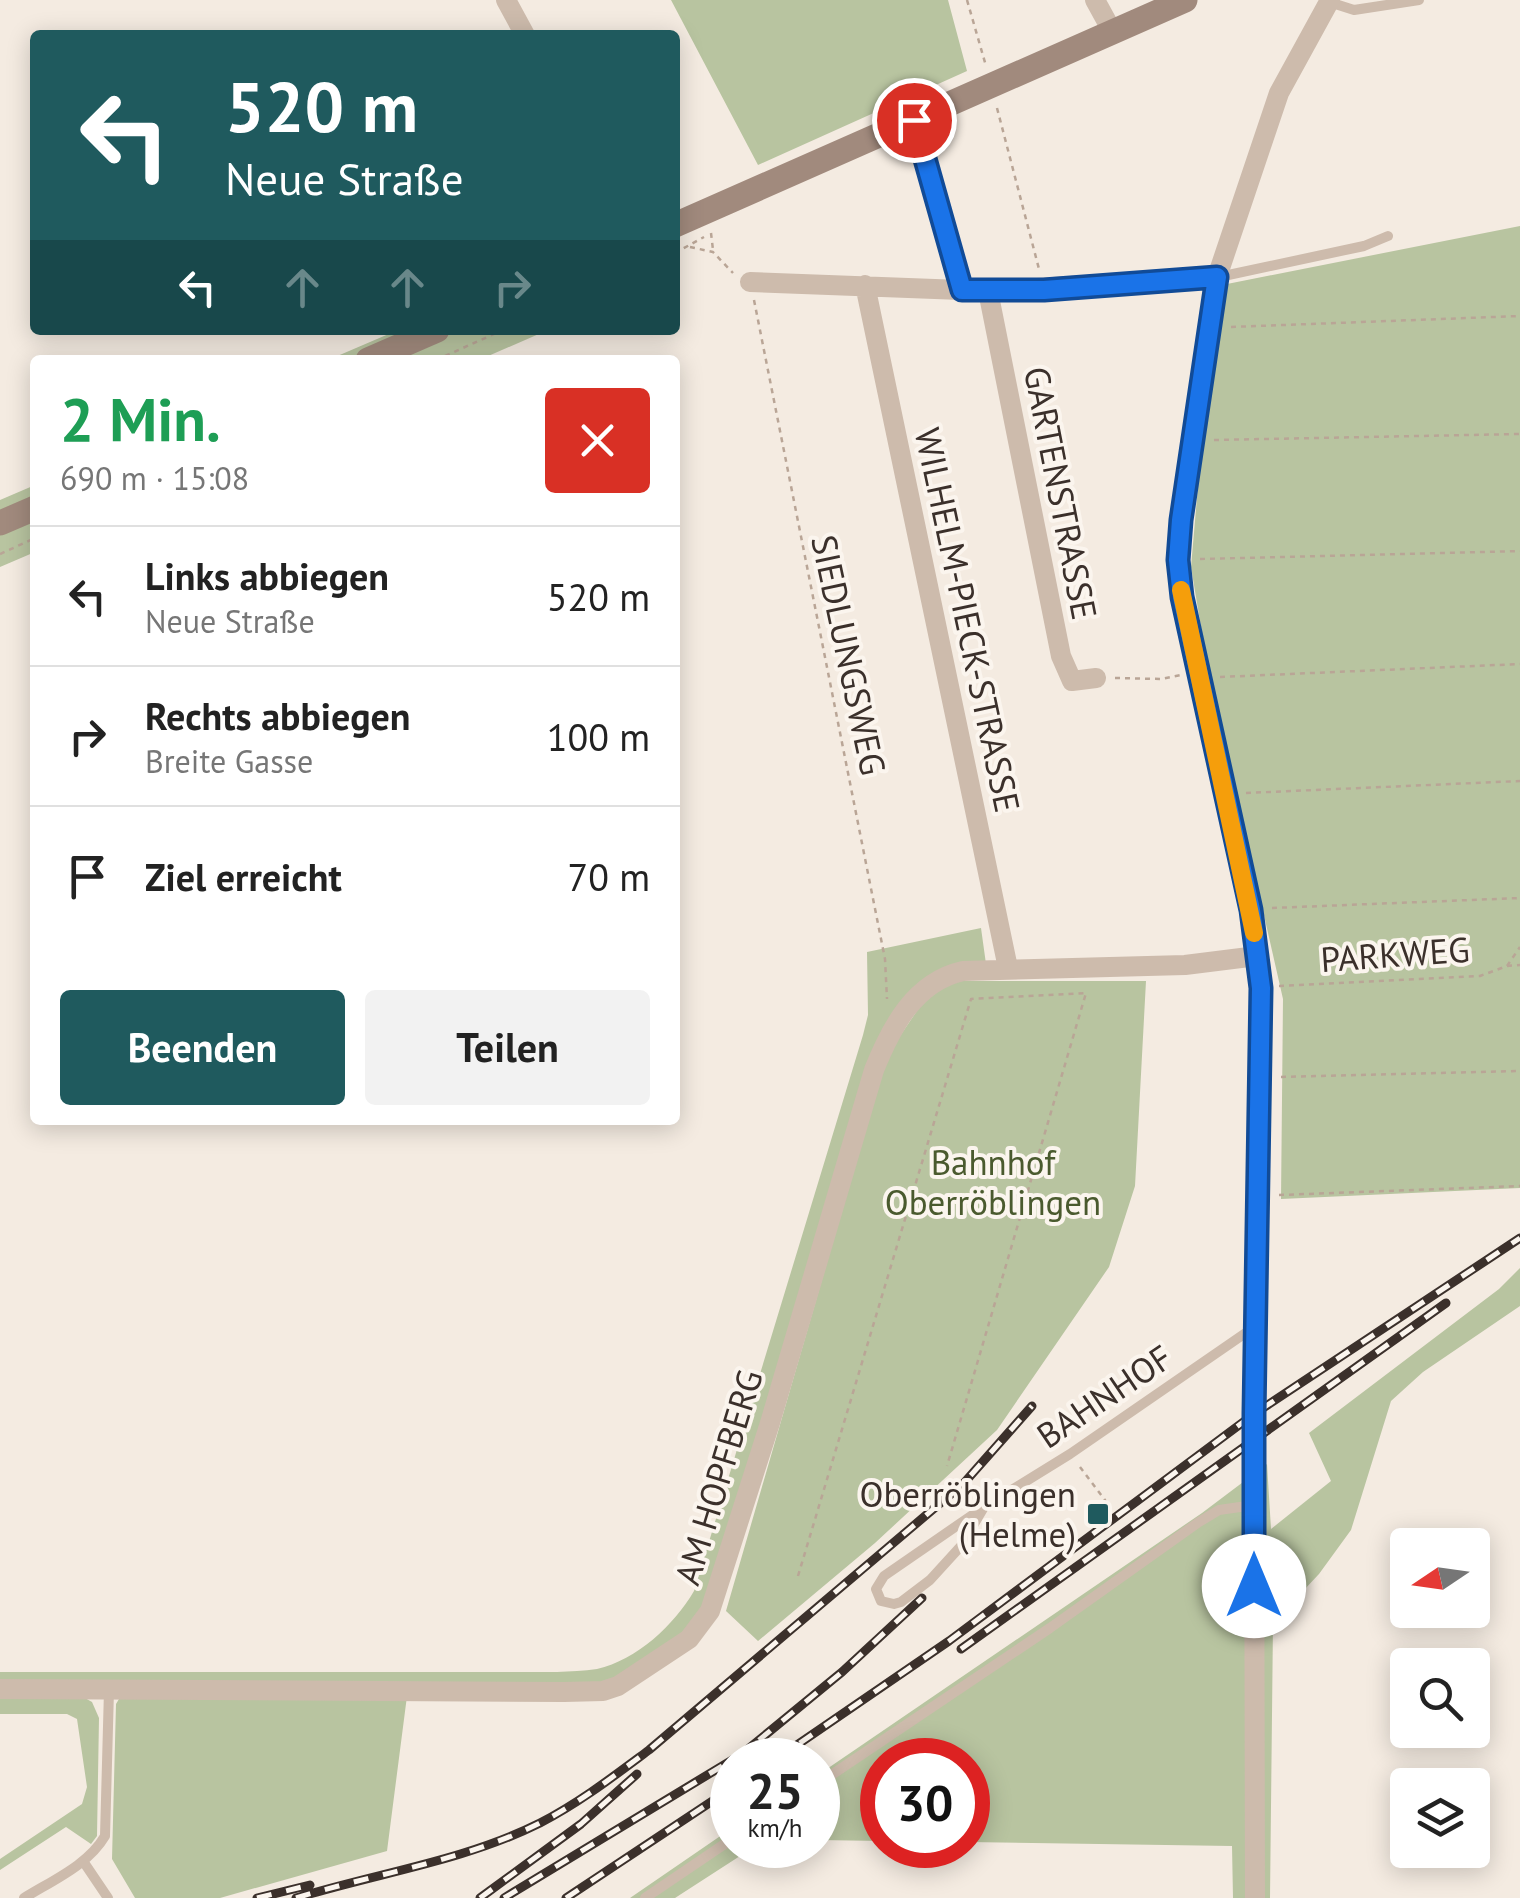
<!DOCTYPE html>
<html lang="de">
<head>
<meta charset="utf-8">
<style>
	:root { --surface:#fff; --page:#f2f2f2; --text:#222; --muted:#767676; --line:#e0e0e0; --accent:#1f5a5e }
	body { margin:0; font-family:"PT Sans",sans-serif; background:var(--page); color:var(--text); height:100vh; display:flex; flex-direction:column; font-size:38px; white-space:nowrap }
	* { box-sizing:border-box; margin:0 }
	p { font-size:32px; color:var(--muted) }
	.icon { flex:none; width:55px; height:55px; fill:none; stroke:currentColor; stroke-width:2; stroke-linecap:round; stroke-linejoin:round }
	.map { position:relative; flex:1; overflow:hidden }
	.drawer { position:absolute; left:30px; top:355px; width:650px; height:770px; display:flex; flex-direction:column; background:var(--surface); border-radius:10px; box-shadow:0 5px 25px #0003 }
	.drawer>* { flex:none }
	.top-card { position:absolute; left:30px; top:30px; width:650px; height:305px; border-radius:10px; box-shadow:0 5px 25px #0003; background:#1f5a5e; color:#fff; overflow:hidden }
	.needle { width:65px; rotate:257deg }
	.controls { position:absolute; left:1390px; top:1528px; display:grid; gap:20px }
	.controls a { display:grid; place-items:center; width:100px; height:100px; border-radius:10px; background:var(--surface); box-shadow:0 5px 25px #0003; font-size:50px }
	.speed { position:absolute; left:710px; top:1738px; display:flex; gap:20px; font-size:50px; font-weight:700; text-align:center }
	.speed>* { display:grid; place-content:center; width:130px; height:130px; border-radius:50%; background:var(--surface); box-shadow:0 5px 25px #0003; line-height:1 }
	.speed small { font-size:25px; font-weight:400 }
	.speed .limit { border:15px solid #d22; background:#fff; color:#111 }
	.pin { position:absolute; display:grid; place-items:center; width:85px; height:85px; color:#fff; margin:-42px; border:5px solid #fff; border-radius:50%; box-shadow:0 2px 10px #0007 }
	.me { position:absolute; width:110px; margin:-55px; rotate:0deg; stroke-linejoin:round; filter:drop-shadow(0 0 8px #0008) }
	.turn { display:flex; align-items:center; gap:35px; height:210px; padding:0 30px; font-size:45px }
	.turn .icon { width:130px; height:130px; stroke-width:2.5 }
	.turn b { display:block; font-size:70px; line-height:85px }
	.lanes { display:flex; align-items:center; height:95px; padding:0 30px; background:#0003; justify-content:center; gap:50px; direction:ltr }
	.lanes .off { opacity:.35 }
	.round { display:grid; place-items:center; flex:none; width:105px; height:105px; border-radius:10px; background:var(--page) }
	.head { display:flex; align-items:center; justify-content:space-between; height:170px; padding:0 30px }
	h1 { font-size:60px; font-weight:800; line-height:75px; color:#1e9e55 }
	.button { display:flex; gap:20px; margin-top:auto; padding:20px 30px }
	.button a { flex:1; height:115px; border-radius:10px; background:var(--accent); color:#fff; font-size:40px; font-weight:800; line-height:115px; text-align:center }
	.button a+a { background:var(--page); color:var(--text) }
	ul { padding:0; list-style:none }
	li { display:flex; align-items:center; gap:30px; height:140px; padding:0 30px; border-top:2px solid var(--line) }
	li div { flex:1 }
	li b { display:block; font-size:38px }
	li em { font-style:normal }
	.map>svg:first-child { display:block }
	.green { fill:#b8c4a0 }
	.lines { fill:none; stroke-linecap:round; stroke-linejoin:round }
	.path { stroke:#b9a596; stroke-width:2.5; stroke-dasharray:5 5; stroke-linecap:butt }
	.service { stroke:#cdbbac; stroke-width:10 }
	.minor { stroke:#cdbbac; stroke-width:20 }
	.secondary { stroke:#a18a7d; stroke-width:25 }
	.rail-casing { stroke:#3b302b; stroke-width:9 }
	.rail { stroke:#fbf5ee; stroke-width:5; stroke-dasharray:15; stroke-linecap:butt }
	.route-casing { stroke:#114b97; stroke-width:25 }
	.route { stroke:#1a73e8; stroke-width:18 }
	.slow { stroke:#f59e0b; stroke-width:18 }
	.poi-dot { fill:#1f5a5e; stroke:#fbf5ee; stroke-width:4 }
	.labels { text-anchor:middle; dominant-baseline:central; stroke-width:8; stroke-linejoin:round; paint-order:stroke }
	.street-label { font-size:35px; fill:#3b302b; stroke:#fbf5ee }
	.park-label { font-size:35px; fill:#4a5a2e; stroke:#fbf5ee }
	.poi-label { font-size:35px; fill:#3b302b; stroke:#fbf5ee; text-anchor:end }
</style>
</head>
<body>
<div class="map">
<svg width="1520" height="1898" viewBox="0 0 1520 1898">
	<rect width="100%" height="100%" fill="#f4ebe1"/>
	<path class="green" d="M671,0H948L967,71L758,165Z
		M1520,226V1188L1281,1199L1283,999L1208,669L1191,567L1202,440L1227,284Z
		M398,330H548L479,360H328Z
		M35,485V552L0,567V500Z
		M981,928L986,964L897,1013L707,1604L687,1633L604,1685L0,1683V1672H557C570,1671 584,1671 597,1669C637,1660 674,1625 694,1591L863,1035L868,1015L867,952Z
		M953,981H1146L1135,1186L1109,1267L997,1430L875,1543L758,1641L726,1611L887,1055L927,996Z
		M1520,1268V1306L1423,1372L1391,1401L1351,1530L1319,1574L1273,1623L1270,1898H1233L1232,1846L968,1842V1760H882V1841L818,1840V1775L1202,1513L1267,1464L1271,1529L1331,1481L1309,1433L1499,1289Z
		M0,1695L85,1698L92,1702L99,1718L97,1836L91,1844L66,1827L0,1870V1859L82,1804L87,1787L77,1719L67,1714H0Z
		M407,1696L387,1851L220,1898H135L112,1859L116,1704L119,1699Z
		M732,1828V1845H757L675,1898H630Z"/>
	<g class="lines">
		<path class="path" d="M967,0L986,66
			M997,108L1039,269
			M711,233L713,250
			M690,247L713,252L733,273
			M675,253L704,237
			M754,300L885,959L887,999
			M1231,327L1520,316
			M436,360L503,330
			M1214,440L1520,434
			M0,554L35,538
			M1200,559L1520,551
			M1220,677L1520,664
			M1115,678L1161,679L1181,675
			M1246,793L1520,781
			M1272,908L1520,898
			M1507,966L1520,965
			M1279,986L1480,976L1507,966L1520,947
			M1281,1077L1520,1071
			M1279,1195L1520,1186
			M1080,1467L1105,1500L1107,1516L1114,1526
			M798,1576L971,999L1086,993L947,1466"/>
		<path class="service" d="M1329,2L1354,10L1419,0
			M1219,277L1364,246L1388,236
			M984,1507L884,1576L876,1589L881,1601L894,1604L901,1602L930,1580L961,1546L984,1507L1070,1454L1247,1332H1256
			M818,1784L1050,1628L1199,1522L1219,1510L1254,1505
			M83,1861L108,1898
			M24,1898C53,1880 88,1865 105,1836L109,1690
			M645,1898L732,1839"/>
		<path class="minor" d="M506,0L525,35
			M1095,0L1112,31
			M914,120L962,291
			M750,282L988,291L1217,277
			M865,285L1008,968
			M988,291L1061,656L1072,681L1096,678
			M0,1689L564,1692L603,1691L618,1686L689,1639L710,1611L770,1423L874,1070C891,1028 914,982 963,971L1185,965L1257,956
			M1255,1898L1254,1414L1261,988L1251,909L1182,597L1178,559L1181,520L1217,277L1279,93L1330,0"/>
		<path class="secondary" d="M675,225L1185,0
			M368,360L437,330
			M0,523L35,508"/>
		<g class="rail-casing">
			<path id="rail" d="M961,1649L1446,1303
				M775,1760L949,1641L1254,1414L1520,1238
				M257,1898L310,1885
				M296,1898C377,1873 464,1861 540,1823C579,1803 614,1776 649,1750L964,1483L1032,1406
				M480,1898L581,1824L637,1774
				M504,1898L742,1754L842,1672L922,1598
				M566,1898L732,1788"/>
		</g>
		<use href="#rail" class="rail"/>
	</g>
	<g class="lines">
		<g class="route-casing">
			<path id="route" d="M914,120L962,290H1044L1217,277L1181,520L1178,560L1182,597L1251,910L1261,988L1254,1414V1586"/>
		</g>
		<use href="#route" class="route"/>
		<path class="slow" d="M1181,590L1254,933"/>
	</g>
	<rect class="poi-dot" x="1086" y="1502" width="24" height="24" rx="5"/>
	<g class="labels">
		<g class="street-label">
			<text transform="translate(1061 493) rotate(79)">GARTENSTRASSE</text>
			<text transform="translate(968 620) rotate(78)">WILHELM-PIECK-STRASSE</text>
			<text transform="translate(849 655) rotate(78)">SIEDLUNGSWEG</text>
			<text transform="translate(1395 954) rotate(-4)">PARKWEG</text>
			<text transform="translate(1104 1396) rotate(-34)">BAHNHOF</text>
			<text transform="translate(718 1477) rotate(-73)">AM HOPFBERG</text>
		</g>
		<g class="park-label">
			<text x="993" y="1162">Bahnhof<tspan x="993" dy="40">Oberröblingen</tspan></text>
		</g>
		<g class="poi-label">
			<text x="1076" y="1494">Oberröblingen<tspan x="1076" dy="40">(Helme)</tspan></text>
		</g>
	</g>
</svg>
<div class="controls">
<a><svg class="needle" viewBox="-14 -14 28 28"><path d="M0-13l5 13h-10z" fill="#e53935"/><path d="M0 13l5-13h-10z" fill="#767676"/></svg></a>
<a><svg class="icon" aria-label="search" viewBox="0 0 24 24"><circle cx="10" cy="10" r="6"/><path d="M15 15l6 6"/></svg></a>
<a><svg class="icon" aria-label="layers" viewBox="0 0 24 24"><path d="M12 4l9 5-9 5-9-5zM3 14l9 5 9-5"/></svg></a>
</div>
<div class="speed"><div>25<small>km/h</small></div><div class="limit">30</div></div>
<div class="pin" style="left:914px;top:120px;background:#d93025"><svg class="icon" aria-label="arrive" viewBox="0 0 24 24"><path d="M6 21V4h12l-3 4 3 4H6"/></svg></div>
<svg class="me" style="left:1254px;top:1586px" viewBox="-20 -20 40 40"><circle r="19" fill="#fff"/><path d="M0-13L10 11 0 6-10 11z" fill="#1a73e8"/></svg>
<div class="top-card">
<div class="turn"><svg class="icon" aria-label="left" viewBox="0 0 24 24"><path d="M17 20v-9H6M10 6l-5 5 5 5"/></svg><div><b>520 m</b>Neue Straße</div></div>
<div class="lanes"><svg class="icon" aria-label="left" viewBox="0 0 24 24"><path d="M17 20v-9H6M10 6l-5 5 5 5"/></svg><svg class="icon off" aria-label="ahead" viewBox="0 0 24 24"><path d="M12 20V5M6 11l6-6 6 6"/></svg><svg class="icon off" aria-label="ahead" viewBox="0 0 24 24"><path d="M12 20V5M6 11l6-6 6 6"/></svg><svg class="icon off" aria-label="right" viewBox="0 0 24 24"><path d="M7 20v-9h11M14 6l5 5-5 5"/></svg></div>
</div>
<section class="drawer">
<div class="head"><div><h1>2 Min.</h1><p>690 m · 15:08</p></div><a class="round" style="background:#d93025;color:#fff"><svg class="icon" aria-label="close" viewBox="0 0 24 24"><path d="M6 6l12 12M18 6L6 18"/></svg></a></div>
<ul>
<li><svg class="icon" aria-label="left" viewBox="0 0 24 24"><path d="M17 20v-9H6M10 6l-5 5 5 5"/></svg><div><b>Links abbiegen</b><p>Neue Straße</p></div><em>520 m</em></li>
<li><svg class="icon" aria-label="right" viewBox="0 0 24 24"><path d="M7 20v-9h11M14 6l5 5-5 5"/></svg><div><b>Rechts abbiegen</b><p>Breite Gasse</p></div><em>100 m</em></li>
<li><svg class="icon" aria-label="arrive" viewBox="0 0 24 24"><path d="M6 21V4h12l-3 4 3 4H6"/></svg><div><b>Ziel erreicht</b></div><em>70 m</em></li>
</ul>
<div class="button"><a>Beenden</a><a>Teilen</a></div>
</section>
</div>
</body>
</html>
